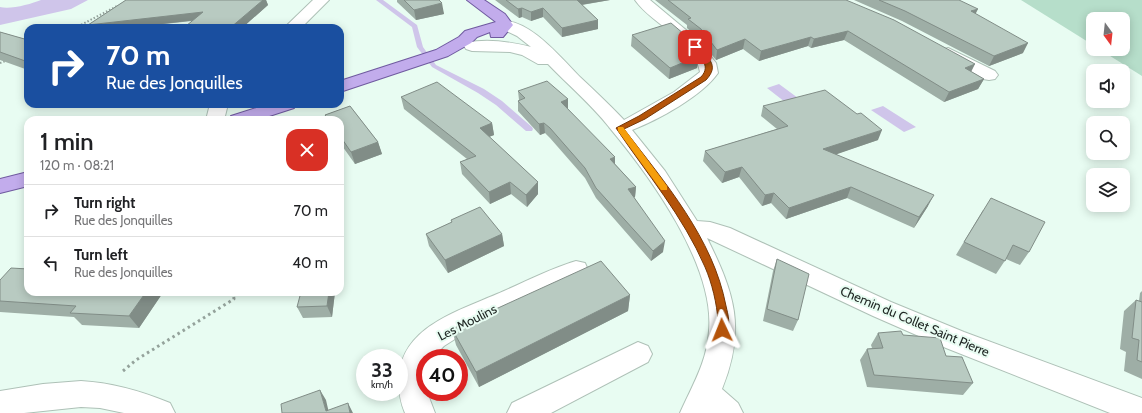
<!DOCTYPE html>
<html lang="en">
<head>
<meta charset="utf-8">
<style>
	:root { --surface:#fff; --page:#f2f2f2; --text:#202124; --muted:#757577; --line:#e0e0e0 }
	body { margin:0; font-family:Cabin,sans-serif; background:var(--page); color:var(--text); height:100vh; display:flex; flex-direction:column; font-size:15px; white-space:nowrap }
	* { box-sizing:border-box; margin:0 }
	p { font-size:13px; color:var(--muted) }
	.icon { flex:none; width:22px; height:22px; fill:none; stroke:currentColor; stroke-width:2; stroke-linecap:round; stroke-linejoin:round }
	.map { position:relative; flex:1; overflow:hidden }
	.drawer { position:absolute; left:24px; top:116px; width:320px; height:180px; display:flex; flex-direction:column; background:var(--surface); border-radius:12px; box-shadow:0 2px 10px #0003 }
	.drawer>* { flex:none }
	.hud { position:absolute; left:24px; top:24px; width:320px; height:84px; border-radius:12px; box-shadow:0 2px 10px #0003; background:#1a4fa0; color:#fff; overflow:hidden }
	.needle { width:26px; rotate:165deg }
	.buttons { position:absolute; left:1086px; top:12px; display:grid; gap:8px }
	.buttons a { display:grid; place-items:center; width:44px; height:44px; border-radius:8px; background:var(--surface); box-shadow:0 2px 10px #0003; font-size:20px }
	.speed { position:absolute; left:356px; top:349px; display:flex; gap:8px; font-size:20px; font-weight:700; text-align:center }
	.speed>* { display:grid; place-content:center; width:52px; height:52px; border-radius:50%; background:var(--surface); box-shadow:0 2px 10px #0003; line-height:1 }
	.speed small { font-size:10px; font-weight:400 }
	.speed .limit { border:6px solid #d22; background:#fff; color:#111 }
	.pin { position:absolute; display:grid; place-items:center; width:34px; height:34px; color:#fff; margin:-17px; border-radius:8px; box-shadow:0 2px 6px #0006 }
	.me { position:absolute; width:44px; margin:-22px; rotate:358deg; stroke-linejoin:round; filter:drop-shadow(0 0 3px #0008) }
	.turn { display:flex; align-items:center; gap:14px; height:84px; padding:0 16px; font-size:18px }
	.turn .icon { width:52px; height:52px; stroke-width:2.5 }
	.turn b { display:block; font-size:28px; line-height:34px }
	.round { display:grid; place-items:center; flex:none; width:42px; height:42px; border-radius:12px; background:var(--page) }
	.head { display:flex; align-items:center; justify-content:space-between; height:68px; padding:0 16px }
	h1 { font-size:24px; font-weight:600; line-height:30px }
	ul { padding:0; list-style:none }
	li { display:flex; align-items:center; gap:12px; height:52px; padding:0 16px; border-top:1px solid var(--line) }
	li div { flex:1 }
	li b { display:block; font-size:15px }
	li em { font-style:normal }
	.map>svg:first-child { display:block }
	.green { fill:#b6deca }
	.water { fill:#cfc5ea }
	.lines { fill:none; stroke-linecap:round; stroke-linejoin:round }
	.stream { fill:#cfc5ea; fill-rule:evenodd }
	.minor-casing { stroke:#aec1b7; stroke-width:2 }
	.major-casing { stroke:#6f5a9f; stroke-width:2 }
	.path-far1 { stroke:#94a29b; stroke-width:2; stroke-dasharray:1.5 2; stroke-linecap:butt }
	.path { stroke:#94a29b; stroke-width:3; stroke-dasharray:2.5 3.5; stroke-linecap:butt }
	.minor { fill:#fff; fill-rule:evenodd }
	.major { fill:#c2acec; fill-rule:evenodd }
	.wall { fill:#9eaea6 }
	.shaded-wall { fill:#818d87 }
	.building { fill:#b8cac1; stroke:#818d87 }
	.route { fill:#b45309; stroke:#753606 }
	.slow { fill:#f59e0b }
	.labels { text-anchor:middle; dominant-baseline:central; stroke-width:4; stroke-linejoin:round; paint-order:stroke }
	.street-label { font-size:13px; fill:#222926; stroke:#e8fcf2 }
</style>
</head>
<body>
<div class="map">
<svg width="1142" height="413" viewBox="0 0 1142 413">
	<rect width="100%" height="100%" fill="#e8fcf2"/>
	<path class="green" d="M1021,0H1142V76L1099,49H1123V19H1093V45Z"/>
	<path class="water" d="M41,0H88L71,9L0,25V7C10,10 31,4 41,0Z
		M779,84L798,98L785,102L767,88Z
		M883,106L916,127L904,132L871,110Z"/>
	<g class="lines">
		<path class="stream" d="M376,0H383L417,25L423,47L436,65L484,89L502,101L532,127L533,129L532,131H526L496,105L478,93L432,67L417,47L412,27Z"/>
		<g class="minor-casing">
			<path id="minor" d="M313,0H329L301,28H284Z
				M635,0H650L698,40L716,63L718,73C702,96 658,120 632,130L665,171L697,221L710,222L730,228L891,302L964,332L1142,398V413H1110L946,348L873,316L707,238C735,294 746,329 722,389L738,403L743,413H680C692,386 707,362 709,331C715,265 650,176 609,127C591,104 568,85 548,64H538L522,55L510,52L472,51L466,49L464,46L466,43C487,38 511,42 531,47L517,36L500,28L497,25L500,22C526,15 563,60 580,77C595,91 610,105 624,120L674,92L700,72C695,39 653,26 635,0Z
				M948,48L995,71L998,75L995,79L989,80L983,79L942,56L940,53L942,50Z
				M210,104H228L224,120H206Z
				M576,261L585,263L588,270L585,277L466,332L444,346L432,358H425V392H427L435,413H405C400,401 399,393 399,381C399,328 456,312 497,294C523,283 549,269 576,261Z
				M638,342L648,346L652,354L648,362L551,413H507L512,403Z
				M81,381C113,383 141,391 170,403L175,413H124L100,408L81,407L24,413H0V391L43,384Z"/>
		</g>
		<g class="major-casing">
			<path id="major" d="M467,0H484L505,14L513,25L503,37H491L490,32L477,37L471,43L448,56L340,92V81L436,50L459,37L465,31L496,22Z
				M269,104H297L294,108L257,120H229L231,116Z
				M28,172V186L0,193V179Z"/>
		</g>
		<path class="path-far1" d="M75,28L117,6
			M0,63L6,61"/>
		<path class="path" d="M123,371L136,360L234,299L233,292"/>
		<use href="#minor" class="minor"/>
		<use href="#major" class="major"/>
	</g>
	<path class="wall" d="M126,0H266L268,5L242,28H187L186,26L192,21L127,28H90L88,25Z
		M397,0H439L444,14L416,20L397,2Z
		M495,0H610L582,5L598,20V29L562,37L543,17L531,21L522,17L519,18Z
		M655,0H846L984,79L978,89L944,102L844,40L811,48L808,46L759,61L743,49L716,60L699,39L687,28V25Z
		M854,0H959L1023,53L989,66L902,21Z
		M0,32L28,40V70L0,60Z
		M632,35L699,56L697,68L669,79L631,46Z
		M518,91L568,99V109L615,164L636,187L635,197H634L663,252L651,261L596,198L585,178L550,138L545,133L540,135L518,111V101L519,100Z
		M401,97L492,123L494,135L489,137L538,182V194L527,207L511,194L490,204L462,174L460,162L467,159L404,109Z
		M350,106L378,142L382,154L355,164L340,143V120H327L325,115Z
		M763,106L878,140L836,154L928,206L914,228L847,198L786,219L771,203L762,206L739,177L722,183L703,161L705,151L777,129L761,116Z
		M983,210L1029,252L1020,265L1006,259L996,274L956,255Z
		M451,220L502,234L504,246L448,273L429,246L426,234L452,222Z
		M777,259L798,320L793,331L763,321L773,271Z
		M0,280L28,292H160L162,294L139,328L82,325L74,317L0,312Z
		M1142,291V379L1124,371L1126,352L1120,349L1124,311L1136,300L1139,301L1140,293Z
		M335,292L332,317L303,318L297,307Z
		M630,295L628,311L479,387L456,345L452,329Z
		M878,333L903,335L946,356L973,383L963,395L867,387L860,360L867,349L872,348L871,345Z"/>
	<path class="shaded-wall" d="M263,0H266L268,5L242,28H230Z
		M574,0H610L574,6Z
		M442,3L444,14L416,20L414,10Z
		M522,8V17L519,18L518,9Z
		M543,8V17L531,21V12Z
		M978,9L973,19L971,11Z
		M203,12L206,19L127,28H90L88,25Z
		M598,20V29L562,37V28Z
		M848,31L844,40L811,48L814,39Z
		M811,37L808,46L759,61L761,51Z
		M745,39L743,49L716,60L717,50Z
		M1028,43L1023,53L989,66L994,56Z
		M699,56L697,68L669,79L670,68Z
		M975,64L970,74L965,68Z
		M984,79L978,89L944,102L949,92Z
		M568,99V109L561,112V102Z
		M492,123L494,135L481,140L480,128Z
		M544,123L545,133L540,135L539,124Z
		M882,130L878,140L820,160L823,149Z
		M378,142L382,154L355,164L351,152Z
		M615,157V168L610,159Z
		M742,167L739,177L722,183L725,172Z
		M510,182L511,194L490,204L489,192Z
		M538,182V194L527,207L526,195Z
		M636,187L635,197L628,200V189Z
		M851,187L847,198L786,219L789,208Z
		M774,193L771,203L762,206L765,195Z
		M934,195L928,206L914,228L919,217Z
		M502,234L504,246L448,273L445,260Z
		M665,241L663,252L651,261L653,251Z
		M146,292H160L162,294L139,328L129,316Z
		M329,292H335L332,317L327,306Z
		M630,295L628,311L479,387L476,372Z
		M320,390L326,400L329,413L326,411Z
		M348,403L353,413H350Z"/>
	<path class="building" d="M126,0H263L230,28H207L186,26L203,12L88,25Z
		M404,0H439L442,3L414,10Z
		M506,0H577L598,20L562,28L543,8L531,12L522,8L518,9Z
		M668,0H846L894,20L975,64L965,68L984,79L949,92L848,31L814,39L811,37L761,51L745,39L717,50L701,29L688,19L691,18Z
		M879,0H959L978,9L971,11L1028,43L994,56L905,11Z
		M671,23L691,40L699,56L670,68L632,35Z
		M0,32L28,40V62L0,52Z
		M547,81L568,99L561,102L615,157L610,159L636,187L628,189L665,241L653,251L596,188L585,168L550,128L544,123L539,124L518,101L525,98L518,91Z
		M437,82L492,123L480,128L538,182L526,195L510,182L489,192L460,162L476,156L401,97Z
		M825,90L857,114L861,113L882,130L823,149L934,195L919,217L851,187L789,208L774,193L765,195L742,167L725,172L705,151L788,126L763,106Z
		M350,106L378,142L351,152L340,136V120H329L325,115Z
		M991,198L1045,222L1029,252L1013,245L1005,261L964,242Z
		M480,207L502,234L445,260L426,234L452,222L451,220Z
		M777,259L809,274L798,320L767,309Z
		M601,261L630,295L476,372L452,329Z
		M11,268L28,269V292H146L129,316L70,313L76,306L0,301V280Z
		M301,292H329L327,306L297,307Z
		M1136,300L1142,302V362L1137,360L1139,340L1132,338Z
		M901,331L903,335L940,338L946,356L962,357L973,383L874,375L867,349L883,348L878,333Z
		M320,390L326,411L348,403L350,413H282L281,404Z"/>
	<path class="route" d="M693,46H697C708,58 720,65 706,80L645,119L624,129C665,183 713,238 726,306C728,315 731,324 726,333H719C716,329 718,326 718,321C717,304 712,283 705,267C683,216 647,174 616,128L639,116L701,77C712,65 699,57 692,47Z"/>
	<path class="slow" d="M618,127H623L667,186V190H661L618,131Z"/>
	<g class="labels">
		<g class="street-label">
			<text transform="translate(915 321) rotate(23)">Chemin du Collet Saint Pierre</text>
			<text transform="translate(467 322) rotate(-27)">Les Moulins</text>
		</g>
	</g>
</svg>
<div class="buttons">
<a><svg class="needle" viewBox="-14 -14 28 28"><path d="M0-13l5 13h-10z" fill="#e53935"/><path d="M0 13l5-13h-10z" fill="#757577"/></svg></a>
<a><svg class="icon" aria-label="sound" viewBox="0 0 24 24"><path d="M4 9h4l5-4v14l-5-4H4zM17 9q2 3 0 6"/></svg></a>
<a><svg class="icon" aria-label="search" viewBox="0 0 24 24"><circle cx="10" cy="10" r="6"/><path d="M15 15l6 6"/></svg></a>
<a><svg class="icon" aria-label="layers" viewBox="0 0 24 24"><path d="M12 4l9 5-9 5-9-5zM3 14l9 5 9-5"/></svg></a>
</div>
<div class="speed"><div>33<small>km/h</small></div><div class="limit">40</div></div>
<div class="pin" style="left:695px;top:47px;background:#d93025"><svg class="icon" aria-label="arrive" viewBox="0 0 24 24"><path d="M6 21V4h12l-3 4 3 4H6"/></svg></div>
<svg class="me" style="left:722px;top:330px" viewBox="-20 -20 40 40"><path d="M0-17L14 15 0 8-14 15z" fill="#b45309" stroke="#fff" stroke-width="4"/></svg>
<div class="hud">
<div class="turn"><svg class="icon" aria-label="right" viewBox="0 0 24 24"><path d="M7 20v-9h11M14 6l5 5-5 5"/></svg><div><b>70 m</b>Rue des Jonquilles</div></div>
</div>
<section class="drawer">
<div class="head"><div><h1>1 min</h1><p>120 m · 08:21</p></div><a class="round" style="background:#d93025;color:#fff"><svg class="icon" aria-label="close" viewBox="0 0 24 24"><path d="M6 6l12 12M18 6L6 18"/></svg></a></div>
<ul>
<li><svg class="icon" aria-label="right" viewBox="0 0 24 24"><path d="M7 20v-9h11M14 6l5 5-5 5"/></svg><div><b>Turn right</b><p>Rue des Jonquilles</p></div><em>70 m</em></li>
<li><svg class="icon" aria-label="left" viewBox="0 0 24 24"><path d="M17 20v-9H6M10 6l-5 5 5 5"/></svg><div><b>Turn left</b><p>Rue des Jonquilles</p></div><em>40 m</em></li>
</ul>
</section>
</div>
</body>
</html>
